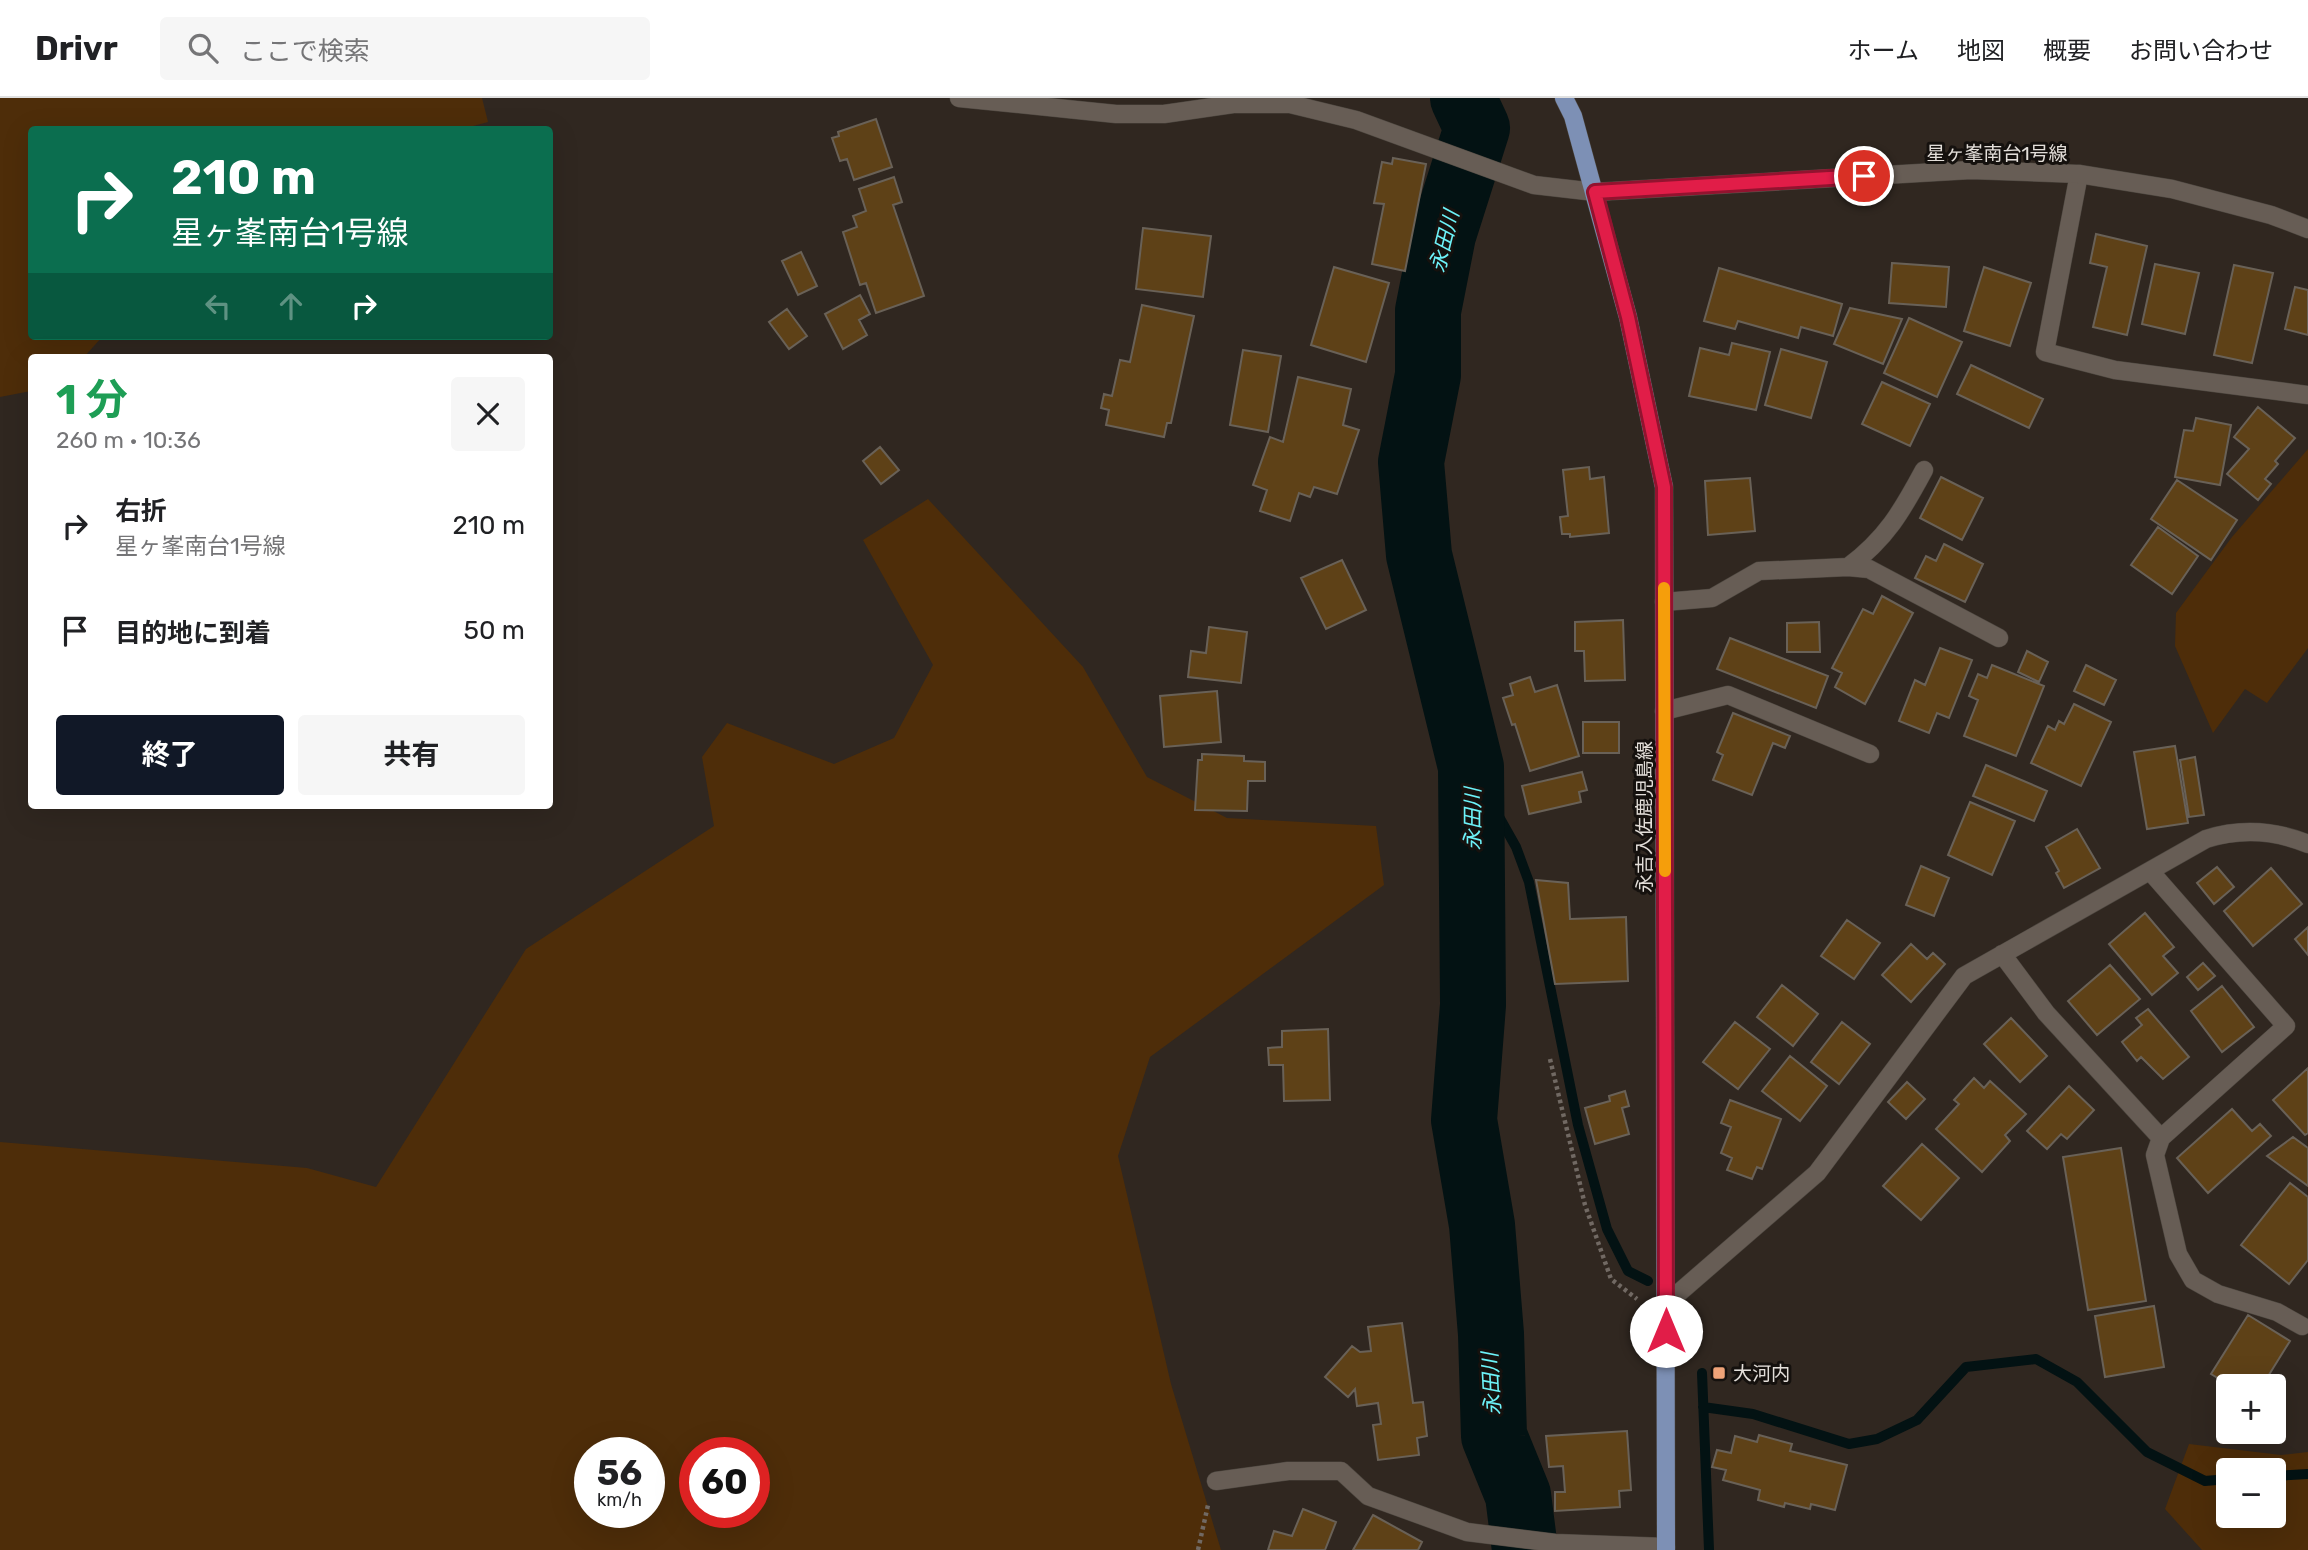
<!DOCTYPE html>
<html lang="ja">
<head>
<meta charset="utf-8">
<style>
	:root { --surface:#fff; --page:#f6f6f6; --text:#202124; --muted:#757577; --line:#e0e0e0; --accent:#111827 }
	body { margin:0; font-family:Rubik,"Noto Sans JP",sans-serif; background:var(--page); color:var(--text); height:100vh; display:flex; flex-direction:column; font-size:26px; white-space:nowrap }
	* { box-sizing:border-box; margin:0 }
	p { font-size:23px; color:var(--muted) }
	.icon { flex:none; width:38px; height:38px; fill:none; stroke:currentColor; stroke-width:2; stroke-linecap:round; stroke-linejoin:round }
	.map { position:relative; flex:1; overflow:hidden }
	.side { position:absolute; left:28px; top:256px; width:525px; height:455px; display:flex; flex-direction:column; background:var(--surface); border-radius:7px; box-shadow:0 7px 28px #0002 }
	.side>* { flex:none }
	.guide { position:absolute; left:28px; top:28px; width:525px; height:214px; border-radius:7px; box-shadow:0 7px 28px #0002; background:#0b6e4f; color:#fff; overflow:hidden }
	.controls { position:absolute; left:2216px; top:1276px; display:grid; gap:14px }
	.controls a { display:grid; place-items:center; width:70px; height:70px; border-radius:7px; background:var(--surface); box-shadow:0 7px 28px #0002; font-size:35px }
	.speed { position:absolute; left:574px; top:1339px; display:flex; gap:14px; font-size:35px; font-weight:700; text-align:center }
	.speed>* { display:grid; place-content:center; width:91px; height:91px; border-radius:50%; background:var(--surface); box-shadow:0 7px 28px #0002; line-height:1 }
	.speed small { font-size:18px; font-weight:400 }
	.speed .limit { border:10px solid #d22; background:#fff; color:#111 }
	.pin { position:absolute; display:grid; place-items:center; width:60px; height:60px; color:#fff; margin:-30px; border:4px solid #fff; border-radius:50%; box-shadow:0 2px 7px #0007 }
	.me { position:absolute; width:77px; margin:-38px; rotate:0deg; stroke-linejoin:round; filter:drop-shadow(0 0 5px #0008) }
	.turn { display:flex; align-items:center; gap:24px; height:147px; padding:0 28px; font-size:32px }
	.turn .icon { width:91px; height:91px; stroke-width:2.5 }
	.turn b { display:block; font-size:49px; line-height:60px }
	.lanes { display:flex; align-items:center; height:66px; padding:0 28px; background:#0003; justify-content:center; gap:35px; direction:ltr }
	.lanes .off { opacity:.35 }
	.round { display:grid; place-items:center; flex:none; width:74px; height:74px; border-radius:7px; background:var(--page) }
	.head { display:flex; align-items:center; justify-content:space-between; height:119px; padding:0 28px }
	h1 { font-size:42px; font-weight:700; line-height:52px; color:#1e9e55 }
	.cta { display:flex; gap:14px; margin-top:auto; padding:14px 28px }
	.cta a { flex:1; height:80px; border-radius:7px; background:var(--accent); color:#fff; font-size:28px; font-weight:700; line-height:80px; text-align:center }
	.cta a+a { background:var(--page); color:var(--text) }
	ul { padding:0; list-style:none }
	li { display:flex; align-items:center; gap:21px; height:105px; padding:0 28px }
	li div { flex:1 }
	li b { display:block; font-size:26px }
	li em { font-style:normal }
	header { display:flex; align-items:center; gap:42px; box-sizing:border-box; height:98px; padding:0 35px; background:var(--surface); border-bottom:2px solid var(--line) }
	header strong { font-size:33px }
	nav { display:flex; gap:38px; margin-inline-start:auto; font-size:24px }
	.search { width:490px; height:63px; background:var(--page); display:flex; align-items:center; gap:18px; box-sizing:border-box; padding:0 24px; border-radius:7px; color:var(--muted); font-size:26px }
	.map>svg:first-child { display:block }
	.green { fill:#4e2d09; fill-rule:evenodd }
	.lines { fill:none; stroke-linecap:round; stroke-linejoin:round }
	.stream { stroke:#031213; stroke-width:10 }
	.river { stroke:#031213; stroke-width:66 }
	.building { fill:#5e4117; stroke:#696157; stroke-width:2 }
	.minor-casing { stroke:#4c463f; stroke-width:19 }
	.tertiary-casing { stroke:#4c463f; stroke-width:19 }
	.primary-casing { stroke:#4c463f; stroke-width:19 }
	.path { stroke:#716963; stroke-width:4.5; stroke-dasharray:3.5 3.5; stroke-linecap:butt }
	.minor { stroke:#675d55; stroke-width:18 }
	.tertiary { stroke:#675d55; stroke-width:18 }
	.primary { stroke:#7d90b5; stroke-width:18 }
	.route-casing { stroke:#92132f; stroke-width:18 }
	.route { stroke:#e11d48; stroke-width:12 }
	.slow { stroke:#f59e0b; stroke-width:12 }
	.poi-dot { fill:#efa378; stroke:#15110e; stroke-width:2.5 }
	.labels { text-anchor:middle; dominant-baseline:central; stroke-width:6; stroke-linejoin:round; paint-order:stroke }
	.street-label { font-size:19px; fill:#e3ded9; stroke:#15110e }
	.poi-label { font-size:19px; fill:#e3ded9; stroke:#15110e; text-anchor:start }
	.water-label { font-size:21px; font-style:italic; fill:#6df3f9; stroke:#15110e }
</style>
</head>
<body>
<header>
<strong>Drivr</strong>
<div class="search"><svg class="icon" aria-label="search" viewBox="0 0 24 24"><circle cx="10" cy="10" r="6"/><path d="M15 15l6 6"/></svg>ここで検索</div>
<nav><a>ホーム</a><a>地図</a><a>概要</a><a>お問い合わせ</a></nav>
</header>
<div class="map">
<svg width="2308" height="1452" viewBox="0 0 2308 1452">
	<rect width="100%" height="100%" fill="#302720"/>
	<path class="green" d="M0,0H482L488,24L458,32H32V238H103L84,259H32L31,293L0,299Z
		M2308,351V550L2267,605L2245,591L2213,635L2175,548L2176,515L2232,439Z
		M928,401L1083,569L1147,679L1227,720L1376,728L1384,787L1150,959L1118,1058L1171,1286L1221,1452H0V1044L307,1070L376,1089L526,851L714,728L702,659L727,625L834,666L894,640L933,567L863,442ZM590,1354H649V1414H590ZM695,1354H754V1414H695Z
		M2189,1346L2281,1357L2308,1354V1452H2202L2165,1411ZM2228,1372H2273V1418H2228Z"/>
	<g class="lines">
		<path class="stream" d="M1471,669L1516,749L1529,784L1578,1027L1607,1131L1628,1173L1648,1183
			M1702,1275L1709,1452
			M1703,1309L1753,1316L1849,1346L1877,1341L1917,1322L1966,1269L2036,1261L2077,1284L2147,1354L2205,1383L2228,1381
			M2273,1378L2308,1376"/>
		<path class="river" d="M1463,0L1477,30L1443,137L1428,213V277L1411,364L1419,457L1471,669L1473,907L1464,1022L1482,1127L1491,1236L1494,1338L1518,1397L1525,1452"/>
	</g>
	<path class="building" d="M876,21L892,69L854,82L847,61L840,63L832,40L839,38L838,34Z
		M1393,60L1426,66L1405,173L1372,166L1384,106L1374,105L1382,64L1392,66Z
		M894,79L902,104L893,107L924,198L876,215L866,185L860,187L843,134L857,129L853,118L866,113L859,91Z
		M1143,130L1211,138L1203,199L1136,191Z
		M2096,136L2147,148L2127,237L2093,229L2107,169L2090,165Z
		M801,154L817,188L798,197L782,163Z
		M1892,165L1949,169L1946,209L1889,205Z
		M2155,166L2199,175L2185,236L2142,226Z
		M2234,167L2273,175L2252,265L2214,257Z
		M1334,169L1389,185L1366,264L1311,247Z
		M1984,169L2031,185L2010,248L1964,233Z
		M1719,170L1842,206L1833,238L1801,229L1798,240L1738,223L1735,231L1704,223Z
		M2295,189L2308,192V237L2285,231Z
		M860,197L870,216L859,222L867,237L843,251L825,216Z
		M1142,207L1194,218L1171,325H1167L1164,339L1106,327L1109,312L1101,310L1104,296L1112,298L1120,262L1130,264Z
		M1850,210L1902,221L1883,266L1834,246Z
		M787,211L807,238L789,251L769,224Z
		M1909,220L1962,244L1937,299L1884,275Z
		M1732,245L1770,254L1756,312L1689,298L1700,250L1729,257Z
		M1781,251L1827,264L1811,320L1765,307Z
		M1243,252L1281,258L1268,334L1230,327Z
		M1971,267L2043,301L2029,330L1957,296Z
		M1298,279L1351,291L1343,327L1359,332L1337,396L1314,389L1310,399L1299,395L1290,423L1260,413L1267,392L1253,387L1270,339L1283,344Z
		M1882,284L1930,306L1910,348L1862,326Z
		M2258,309L2295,340L2275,363L2278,366L2265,381L2271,386L2258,402L2227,376L2249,351L2234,339Z
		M2196,320L2231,327L2220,387L2175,379L2184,332L2193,333Z
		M880,349L899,372L881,386L863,363Z
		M1589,369L1590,381L1604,379L1609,435L1570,439V436H1562L1560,419L1568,418L1563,372Z
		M1941,379L1983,400L1962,442L1920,420Z
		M1750,380L1755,433L1708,437L1705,383Z
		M2177,382L2237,422L2211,462L2151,421Z
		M2158,429L2198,458L2172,496L2131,467Z
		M1944,446L1983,466L1965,504L1915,480L1926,458L1936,463Z
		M1342,462L1366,512L1326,531L1301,480Z
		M1882,498L1913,515L1865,606L1835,589L1842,575L1832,570L1863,511L1873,516Z
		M1623,522L1625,582L1585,583L1584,553H1575V524Z
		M1819,524L1820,554H1787V525Z
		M1209,529L1247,534L1241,585L1188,579L1191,553L1206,555Z
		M1730,540L1828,578L1816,610L1717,571Z
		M1940,550L1972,562L1949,620L1937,615L1929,635L1899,623L1915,582L1925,587Z
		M2027,553L2048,564L2039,584L2018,574Z
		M1992,567L2044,588L2016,658L1964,638L1978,602L1969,598L1978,576L1987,580Z
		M2086,567L2116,582L2104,607L2074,593Z
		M1530,579L1535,594L1557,587L1579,658L1530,673L1515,626L1512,627L1503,600L1513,597L1510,586Z
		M1217,593L1221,644L1164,649L1160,598Z
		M2074,606L2111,624L2081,688L2031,665L2048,628L2055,632L2059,623L2064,626Z
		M1733,615L1790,638L1785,650L1773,645L1752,697L1713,682L1723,657L1717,654Z
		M1583,624H1619V655H1583Z
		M2175,648L2188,725L2147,731L2134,654Z
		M1202,656L1244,658V663L1265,664V683H1248L1247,713L1195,712L1198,662H1202Z
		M2195,659L2204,717L2189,719L2180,662Z
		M1986,667L2047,693L2034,723L1973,698Z
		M1582,674L1587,692L1579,694L1581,704L1529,716L1522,688Z
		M1970,704L2015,723L1992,777L1948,757Z
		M2077,731L2100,770L2064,790L2056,775L2059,773L2046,749Z
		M1921,768L1949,780L1934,818L1906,807Z
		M2217,769L2234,789L2214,806L2197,785Z
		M2271,770L2302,806L2253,848L2224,813Z
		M1536,782L1568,785L1570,821L1626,819L1628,883L1555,886Z
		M2145,815L2174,849L2163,858L2178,875L2152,897L2109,846Z
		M1847,822L1880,845L1854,881L1821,858Z
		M2308,829V857L2295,841Z
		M1911,846L1927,861L1933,855L1945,866L1911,904L1882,877Z
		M2203,865L2215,878L2198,892L2187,879Z
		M2110,867L2140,901L2097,937L2068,903Z
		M1782,887L1818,916L1793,948L1757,919Z
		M2222,888L2254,929L2222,954L2191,913Z
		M2148,911L2189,959L2163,981L2141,959L2137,963L2122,944L2142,927L2136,920Z
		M2011,920L2047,958L2020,984L1984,946Z
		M1735,924L1770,951L1738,991L1703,964Z
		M1842,924L1870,946L1839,986L1811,964Z
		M1328,931L1330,1002L1284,1003L1283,967H1269L1268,950L1282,949V933Z
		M1790,958L1827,988L1800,1023L1762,993Z
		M2308,970V1035L2305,1037L2273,1002Z
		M1974,980L1984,990L1990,983L2026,1016L2005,1037L2010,1043L1982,1074L1936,1031L1959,1006L1954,1002Z
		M1907,984L1925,1001L1906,1021L1888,1004Z
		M2069,988L2094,1012L2067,1041L2061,1036L2047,1051L2027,1033Z
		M1625,993L1629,1008L1622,1010L1629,1036L1595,1046L1585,1010L1610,1003L1609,998Z
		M1730,1002L1781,1021L1762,1071L1757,1069L1752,1081L1727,1072L1732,1060L1721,1055L1731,1029L1721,1025Z
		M2232,1011L2252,1033L2260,1026L2271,1038L2208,1095L2177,1060Z
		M2293,1039L2308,1050V1088L2267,1058Z
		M1922,1046L1959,1080L1921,1122L1883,1088Z
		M2121,1050L2146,1203L2088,1212L2063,1059Z
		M2290,1085L2308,1099V1162L2289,1186L2241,1147Z
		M2154,1208L2164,1269L2105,1279L2095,1218Z
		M2248,1217L2290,1243L2262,1288H2231L2211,1276Z
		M1402,1225L1413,1305L1423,1304L1427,1338L1417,1340L1419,1357L1378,1362L1373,1327L1381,1326L1378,1305L1357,1308L1355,1291L1348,1299L1325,1279L1352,1248L1360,1254L1371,1253L1368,1229Z
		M1627,1333L1631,1392L1619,1393L1620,1409L1555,1413V1394H1565L1563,1368L1549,1369L1546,1338Z
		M1759,1337L1792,1346L1790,1353L1847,1367L1835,1412L1811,1406L1810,1411L1785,1405L1784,1409L1758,1402L1760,1392L1723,1382L1726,1372L1712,1369L1717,1352L1731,1355L1735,1338L1757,1344Z
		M1303,1411L1336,1424L1325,1452H1268L1274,1433L1292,1438Z
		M1373,1417L1422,1444L1418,1452H1353Z"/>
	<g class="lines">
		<g class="minor-casing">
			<path id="minor" d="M959,0L1116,16H1164L1233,6H1290L1356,22L1534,87L1595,94
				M2079,76L2045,254L2115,272L2308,297
				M1848,469C1886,441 1902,413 1924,372
				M1664,504L1712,500L1759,473L1848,469L1869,471L1999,540
				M1664,613L1728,597L1870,656
				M2002,856L2046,915L2161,1040L2286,928L2150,773
				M2161,1040L2155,1057L2178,1156L2193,1182L2218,1196L2277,1214L2302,1228
				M1666,1206L1817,1075L1964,878L2206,741C2241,730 2274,732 2308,746
				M1216,1383L1288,1373H1341L1368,1398L1467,1434L1555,1445L1666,1449"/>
		</g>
		<g class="tertiary-casing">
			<path id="tertiary" d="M1595,94L1971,72L2079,76L2172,91L2271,117L2308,131"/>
		</g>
		<g class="primary-casing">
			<path id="primary" d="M1564,0L1573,18L1628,219L1664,389L1666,1452"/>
		</g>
		<path class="path" d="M1550,961L1585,1107L1611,1181L1637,1201
			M1198,1452L1208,1407"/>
		<use href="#minor" class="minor"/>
		<use href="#tertiary" class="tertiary"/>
		<use href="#primary" class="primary"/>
	</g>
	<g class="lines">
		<g class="route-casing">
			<path id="route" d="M1666,1233L1664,389L1628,219L1595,94L1864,78"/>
		</g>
		<use href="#route" class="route"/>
		<path class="slow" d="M1664,490L1665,773"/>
	</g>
	<rect class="poi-dot" x="1712" y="1268" width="14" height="14" rx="3.5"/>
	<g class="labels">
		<g class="street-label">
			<text x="1997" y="55">星ヶ峯南台1号線</text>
			<text transform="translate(1644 719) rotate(-90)">永吉入佐鹿児島線</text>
		</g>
		<g class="poi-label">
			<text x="1733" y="1275">大河内</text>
		</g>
		<g class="water-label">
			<text transform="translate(1444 143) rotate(-76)">永田川</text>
			<text transform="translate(1472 721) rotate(-90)">永田川</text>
			<text transform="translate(1491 1286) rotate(-93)">永田川</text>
		</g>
	</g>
</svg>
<div class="controls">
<a>+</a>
<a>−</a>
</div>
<div class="speed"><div>56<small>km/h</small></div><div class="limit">60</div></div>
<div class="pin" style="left:1864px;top:78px;background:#d93025"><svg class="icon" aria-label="arrive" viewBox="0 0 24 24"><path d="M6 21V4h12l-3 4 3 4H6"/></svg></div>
<svg class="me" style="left:1666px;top:1233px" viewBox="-20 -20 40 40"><circle r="19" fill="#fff"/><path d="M0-13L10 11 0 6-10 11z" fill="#e11d48"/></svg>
<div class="guide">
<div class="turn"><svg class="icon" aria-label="right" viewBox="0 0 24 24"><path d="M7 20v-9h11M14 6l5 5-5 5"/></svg><div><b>210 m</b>星ヶ峯南台1号線</div></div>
<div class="lanes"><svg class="icon off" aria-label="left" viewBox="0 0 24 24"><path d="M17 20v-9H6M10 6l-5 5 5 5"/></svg><svg class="icon off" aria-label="ahead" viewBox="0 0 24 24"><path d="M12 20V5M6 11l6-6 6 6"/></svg><svg class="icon" aria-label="right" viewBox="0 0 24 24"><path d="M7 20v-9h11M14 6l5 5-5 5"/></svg></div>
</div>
<section class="side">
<div class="head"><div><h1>1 分</h1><p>260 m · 10:36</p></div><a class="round"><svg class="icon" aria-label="close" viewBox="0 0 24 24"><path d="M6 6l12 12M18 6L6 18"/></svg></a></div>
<ul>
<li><svg class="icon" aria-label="right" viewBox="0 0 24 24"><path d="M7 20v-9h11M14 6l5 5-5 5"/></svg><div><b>右折</b><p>星ヶ峯南台1号線</p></div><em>210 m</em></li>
<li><svg class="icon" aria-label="arrive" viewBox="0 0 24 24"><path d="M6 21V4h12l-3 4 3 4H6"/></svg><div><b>目的地に到着</b></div><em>50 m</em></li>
</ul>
<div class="cta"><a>終了</a><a>共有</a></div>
</section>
</div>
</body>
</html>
